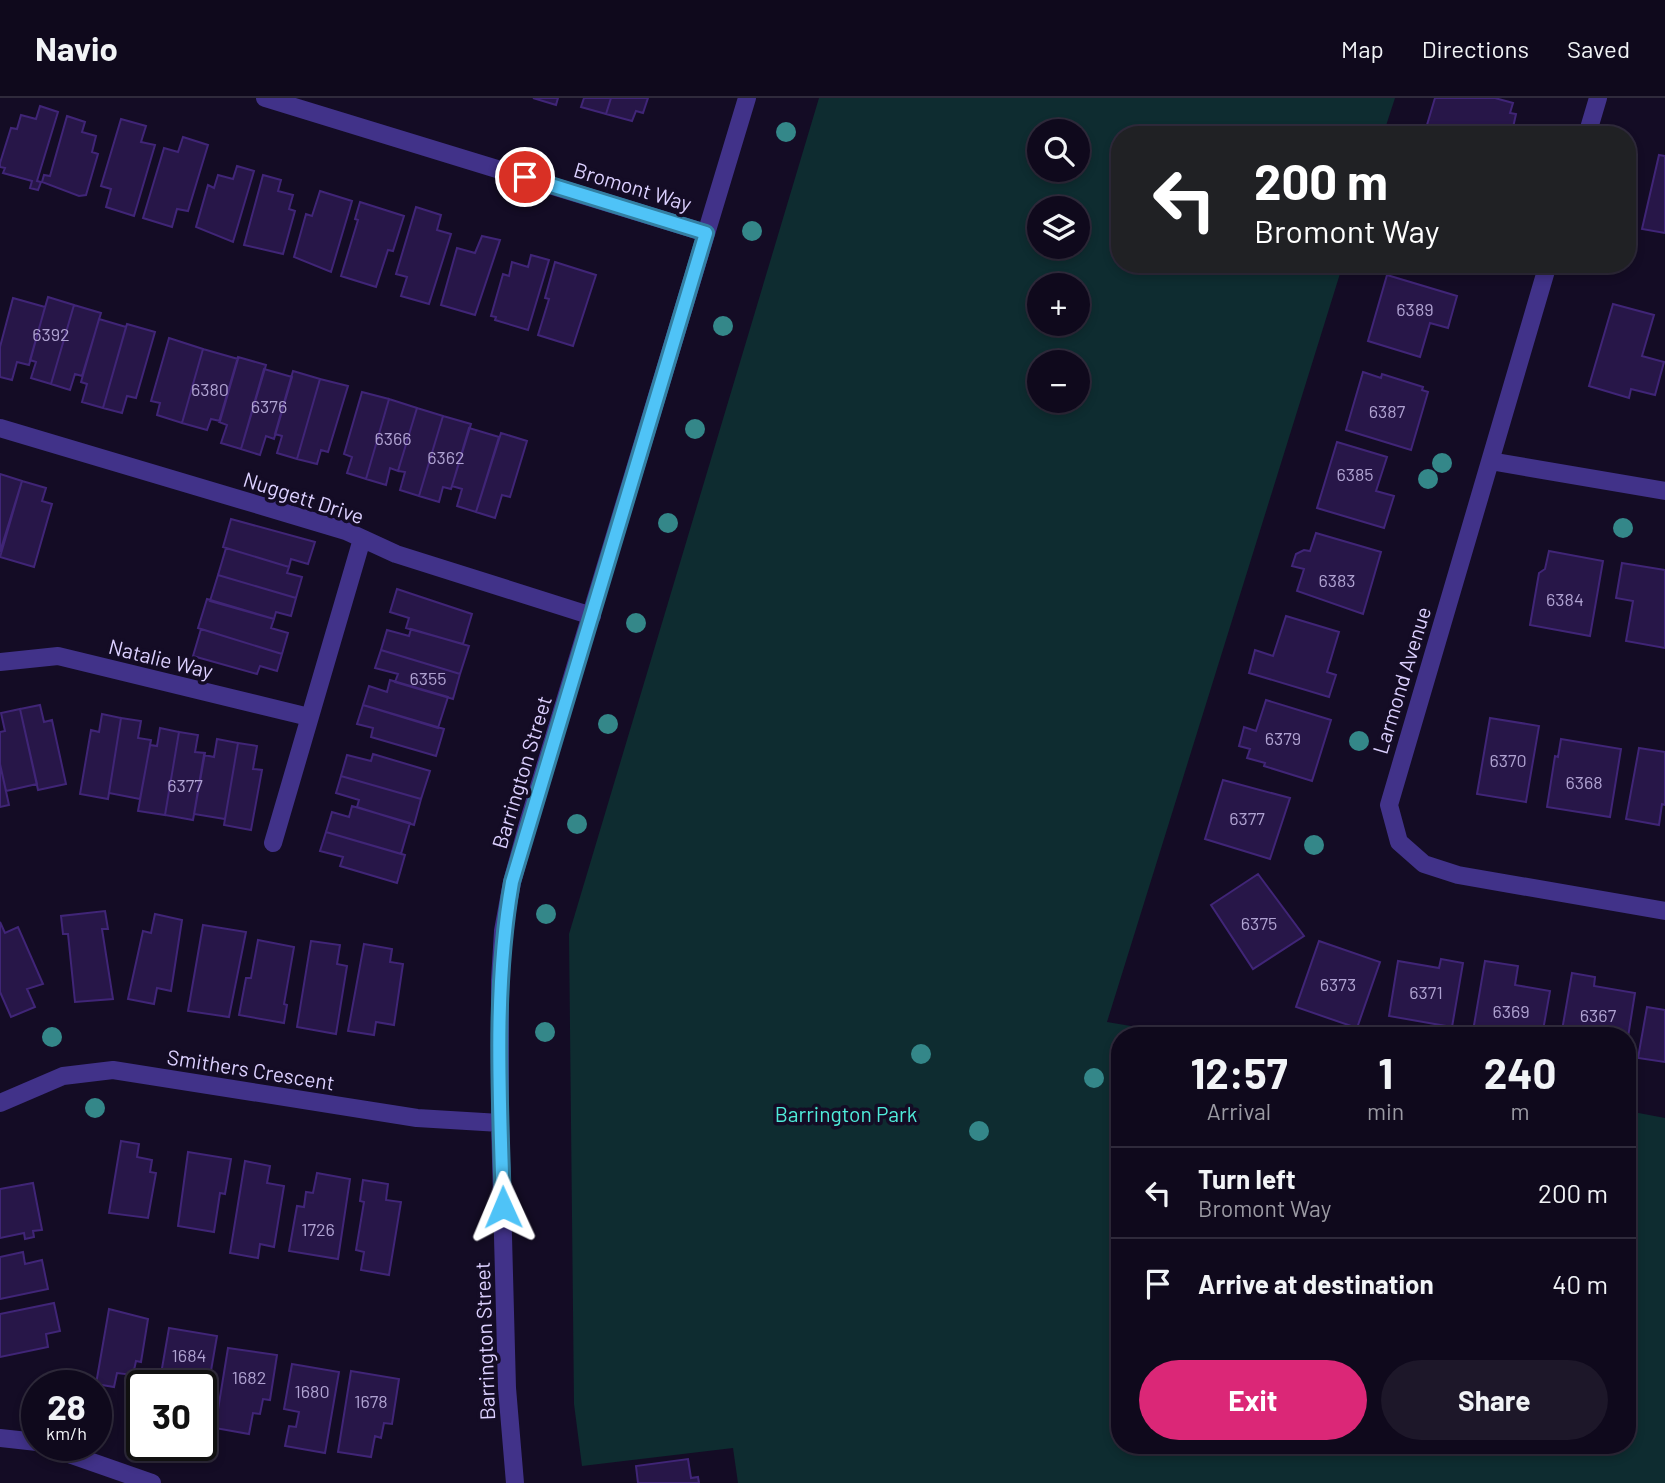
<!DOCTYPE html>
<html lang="en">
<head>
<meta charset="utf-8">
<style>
	:root { --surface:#0f091c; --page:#1d1729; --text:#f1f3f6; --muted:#9b9aa3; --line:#2f2a3b; --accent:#db2777 }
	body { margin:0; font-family:Barlow,sans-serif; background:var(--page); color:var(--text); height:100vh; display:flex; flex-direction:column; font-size:26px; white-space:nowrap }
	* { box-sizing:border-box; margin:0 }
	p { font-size:23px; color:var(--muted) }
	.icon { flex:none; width:38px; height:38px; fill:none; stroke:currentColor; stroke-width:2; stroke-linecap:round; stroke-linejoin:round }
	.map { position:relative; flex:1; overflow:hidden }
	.drawer { position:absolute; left:1111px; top:929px; width:525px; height:427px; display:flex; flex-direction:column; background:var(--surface); border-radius:28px; box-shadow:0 4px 10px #0003,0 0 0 2px var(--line) }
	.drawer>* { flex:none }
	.hud { position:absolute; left:1111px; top:28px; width:525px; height:147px; border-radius:28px; box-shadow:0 4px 10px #0003,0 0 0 2px var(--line); background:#202124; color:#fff; overflow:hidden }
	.tools { position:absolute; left:1027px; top:21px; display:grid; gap:14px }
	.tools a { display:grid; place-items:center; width:63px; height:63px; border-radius:50%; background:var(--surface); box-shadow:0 4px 10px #0003,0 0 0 2px var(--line); font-size:35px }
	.speed { position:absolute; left:21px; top:1272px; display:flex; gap:14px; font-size:35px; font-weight:700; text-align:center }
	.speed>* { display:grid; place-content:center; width:91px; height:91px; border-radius:50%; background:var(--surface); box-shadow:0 4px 10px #0003,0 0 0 2px var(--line); line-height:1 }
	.speed small { font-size:18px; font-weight:400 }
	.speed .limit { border:4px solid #111; border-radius:10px; background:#fff; color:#111 }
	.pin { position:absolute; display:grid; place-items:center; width:60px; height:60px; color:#fff; margin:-30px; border:4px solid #fff; border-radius:50%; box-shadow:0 2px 7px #0007 }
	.me { position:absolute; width:77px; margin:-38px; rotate:359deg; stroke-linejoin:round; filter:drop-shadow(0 0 5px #0008) }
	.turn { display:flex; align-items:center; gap:24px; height:147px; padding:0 28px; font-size:32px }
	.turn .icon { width:91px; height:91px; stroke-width:2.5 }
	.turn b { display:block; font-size:49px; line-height:60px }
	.eta { display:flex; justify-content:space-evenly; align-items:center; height:119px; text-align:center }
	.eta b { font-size:42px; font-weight:700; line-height:49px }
	.action { display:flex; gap:14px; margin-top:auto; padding:14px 28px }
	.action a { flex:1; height:80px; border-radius:42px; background:var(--accent); color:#fff; font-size:28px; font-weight:700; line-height:80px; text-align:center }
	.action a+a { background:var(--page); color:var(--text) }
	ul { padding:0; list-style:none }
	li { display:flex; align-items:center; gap:21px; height:91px; padding:0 28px; border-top:2px solid var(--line) }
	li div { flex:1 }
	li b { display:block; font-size:26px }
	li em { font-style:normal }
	header { display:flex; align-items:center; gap:42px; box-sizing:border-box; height:98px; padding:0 35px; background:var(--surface); border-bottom:2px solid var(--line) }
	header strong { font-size:33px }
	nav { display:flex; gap:38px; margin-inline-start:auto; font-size:24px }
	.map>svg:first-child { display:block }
	.green { fill:#0e2c30; fill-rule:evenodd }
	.building { fill:#271648; stroke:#402577; stroke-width:2 }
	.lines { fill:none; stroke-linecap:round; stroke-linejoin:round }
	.minor { stroke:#413289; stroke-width:18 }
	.tree { fill:#348789 }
	.route-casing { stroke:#337fa1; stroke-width:18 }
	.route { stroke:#4fc3f7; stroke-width:12 }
	.labels { text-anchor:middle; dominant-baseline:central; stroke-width:7; stroke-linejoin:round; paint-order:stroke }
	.number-label { font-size:18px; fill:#afa2d1 }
	.street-label { font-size:21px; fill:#dcd0ff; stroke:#140c25 }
	.park-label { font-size:21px; fill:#4fecda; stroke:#140c25 }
</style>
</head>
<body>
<header>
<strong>Navio</strong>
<nav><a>Map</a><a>Directions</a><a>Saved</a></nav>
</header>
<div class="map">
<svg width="1665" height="1385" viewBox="0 0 1665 1385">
	<rect width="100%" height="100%" fill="#140c25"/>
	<path class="green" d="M819,0H1395L1383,37H1120V166H1343L1107,924L1190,938H1120V1348H1628V1013L1665,1020V1385H738L733,1350L582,1368L574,1306L569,836ZM1078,33V72H1040V33ZM1078,110V149H1040V110ZM1078,187V226H1040V187ZM1078,264V303H1040V264Z"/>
	<path class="building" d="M533,0H558L556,7Z
		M584,0H611L606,16L581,9Z
		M611,0H648L643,15L636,13L632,23L606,16Z
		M1435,0H1495L1513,5L1510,15L1516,16L1512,34L1505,32L1503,37H1424Z
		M40,8L58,14L37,83L41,84L38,92L30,90L32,83L3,75L5,70L0,69V65L11,30L17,31L21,17L36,21Z
		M67,18L85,24L82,34L96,38L92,54L98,56L86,97L79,98L42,84L44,77L50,78Z
		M121,21L146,28L141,44L155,47L134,118L106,109L111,91L101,88Z
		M183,39L208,47L188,113L177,111L172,129L143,120L164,50L178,54Z
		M1659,57L1665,58V135L1642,131Z
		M237,68L254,73L233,144L196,129L208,87L214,90L218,77L233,81Z
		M263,77L281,82L278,93L293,97L289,111L295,113L283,156L244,147Z
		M320,93L352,103L331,174L294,159L306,116L312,118Z
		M360,104L404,118L393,153L388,152L376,189L341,178L358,122L355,121Z
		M416,109L441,117L437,132L451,136L429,206L401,198L407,179L396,176Z
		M482,138L500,142L475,217L441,207L457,150L475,155Z
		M531,157L549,162L528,232L495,222L496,219L491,218L503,176L509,178L512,164L528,169Z
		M555,164L596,177L573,248L538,237L549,201L545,200Z
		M1387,177L1457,198L1448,230L1430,225L1420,259L1368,243Z
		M48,199L74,207L51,286L31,280L36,264L30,262Z
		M13,200L45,209L29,267L17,264L12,282L0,279V249Z
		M1613,206L1654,217L1642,258L1664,264L1655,297L1631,291L1629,300L1589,288Z
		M74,207L101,215L82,278L75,276L70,292L51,286Z
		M99,221L126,229L103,310L82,304L87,286L81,284Z
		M127,226L155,234L136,300L127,298L122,315L103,310Z
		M169,240L203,251L182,325L157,317L160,305L151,303Z
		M203,251L238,261L220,323L211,321L207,332L182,325Z
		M238,259L266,267L241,351L221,345L227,327L219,324Z
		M264,271L292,279L274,341L266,338L260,357L241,351Z
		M293,273L320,281L297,361L277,355L282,338L275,336Z
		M1363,274L1381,280L1382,276L1423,289L1422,292L1428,294L1411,352L1346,332Z
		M320,281L348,288L328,354L321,352L317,366L297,361Z
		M362,294L389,301L366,381L347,375L352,359L344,356Z
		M389,301L417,310L398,373L390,370L386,387L366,381Z
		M417,310L443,318L419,398L400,392L405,374L398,373Z
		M443,318L471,326L451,391L443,389L439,404L419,398Z
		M469,330L499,339L476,414L457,408L462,391L452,388Z
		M501,335L527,343L510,399L502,397L495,420L476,414Z
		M1337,344L1387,359L1376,393L1394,398L1384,430L1317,410Z
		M0,376L22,383L0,454Z
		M22,383L46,390L42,403L52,406L34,469L0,459Z
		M231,421L315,444L308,466L291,461L289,469L223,449Z
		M1316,435L1381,454L1363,516L1297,493L1304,471L1292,468L1296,456L1304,452L1310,453Z
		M226,450L289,469L287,475L302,479L296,500L218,477Z
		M1549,453L1603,463L1590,538L1530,527L1539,475L1545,471Z
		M1622,465L1665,472V550L1626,543L1633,503L1616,500Z
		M218,477L296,500L291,518L276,514L274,521L210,503Z
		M397,491L472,516L463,546L406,530L409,520L390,514Z
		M207,501L274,521L271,530L288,535L282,556L198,530Z
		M1286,518L1339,534L1327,574L1336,577L1329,599L1249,575L1255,552L1273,558Z
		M201,531L282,556L277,573L260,568L257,576L193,558Z
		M411,531L469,548L460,576L381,552L387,532L409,538Z
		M381,552L460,576L453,601L395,584L398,576L375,570Z
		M390,582L448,599L438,630L363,607L369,588L387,594Z
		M1266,602L1331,622L1312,683L1264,668L1265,665L1247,660L1250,651L1239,648L1244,629L1256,633Z
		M40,607L44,624L52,622L66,686L38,692L20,611Z
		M363,607L444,631L436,658L371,639L373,630L357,626Z
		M20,611L37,686L6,693L0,666V634L5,633L1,615Z
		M102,616L121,620L108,701L80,696L91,632L99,634Z
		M121,620L141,623L138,640L151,642L140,701L109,695Z
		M1490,620L1539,628L1526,704L1477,696Z
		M160,630L179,634L165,717L138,713L150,647L157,648Z
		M179,634L198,637L195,654L205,655L193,722L165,717Z
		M217,641L238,645L225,721L194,716L204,657L214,659Z
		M1561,641L1621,651L1610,719L1547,709L1555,658L1558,659Z
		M238,645L257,648L253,671L262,672L251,732L224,727Z
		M1639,650L1665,654V707L1662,706L1659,727L1626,721Z
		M373,656L430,673L421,701L341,678L347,657L371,663Z
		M0,666L9,707L0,709Z
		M341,678L421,701L414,727L357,709L359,702L336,695Z
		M1223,682L1290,700L1270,761L1205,741Z
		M352,708L410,725L401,756L326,734L332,714L349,719Z
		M326,734L405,757L397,785L340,768L343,759L320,753Z
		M1258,776L1304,838L1253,871L1211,807Z
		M105,813L108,831H102L113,901L75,904L68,836H63L61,818Z
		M155,816L182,822L171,893L157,890L154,906L128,901L143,833L151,835Z
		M0,824L5,835L18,829L43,886L27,891L35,909L11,919L0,894Z
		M203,827L246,834L229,919L188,913Z
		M258,842L294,849L284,906L287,907L284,925L239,917L246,880H251Z
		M311,843L340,847L337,866L347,868L336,936L297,929Z
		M1319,843L1380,864L1357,930L1296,909Z
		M364,846L392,851L390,864L403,866L394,927L376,924L374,937L348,933Z
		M1441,861L1463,865L1452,929L1389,918L1398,863L1439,870Z
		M1485,863L1518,868L1515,887L1550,893L1542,938H1504L1473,933Z
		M1572,875L1595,879L1594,888L1635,895L1628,939L1561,938Z
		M1647,909L1665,912V964L1638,960Z
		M121,1043L139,1046L137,1059L152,1062L150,1074L156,1075L148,1120L109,1115Z
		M188,1054L231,1061L225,1096L220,1095L214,1134L178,1128Z
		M245,1063L270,1068L267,1085L284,1088L274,1149L260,1146L258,1160L230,1155Z
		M317,1075L350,1081L338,1161L289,1153L297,1108L304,1109L306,1094L313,1095Z
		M363,1082L388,1086L386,1102L401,1104L389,1177L361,1172L364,1154L356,1152L364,1104L360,1103Z
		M33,1085L42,1132L33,1133L34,1139L25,1141L24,1135L0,1140V1091Z
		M23,1154L25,1166L42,1162L48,1191L0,1201V1159Z
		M54,1205L60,1233L46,1236L48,1249L0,1259V1216Z
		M109,1211L148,1221L141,1264L136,1263L133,1277L117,1275L114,1289L96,1286Z
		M169,1230L217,1238L203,1319L201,1288H175L177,1279L161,1276Z
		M228,1250L277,1257L270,1302L263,1301L260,1316L253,1315L249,1336L215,1330Z
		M292,1266L339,1274L325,1355L285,1348L289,1328L296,1329L299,1314L284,1311Z
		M351,1273L399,1281L392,1326L384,1325L381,1340L375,1338L371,1359L338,1354Z
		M688,1361L691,1380L698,1379L699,1385H638L636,1368Z"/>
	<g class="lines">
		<path class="minor" d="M265,0L706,135
			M1587,37L1598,0
			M1548,166L1389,707L1399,744L1424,766L1458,777L1665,813
			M0,330L346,433L396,456L592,518
			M1490,363L1665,393
			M0,564L58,558L309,619
			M273,745L362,441
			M0,1005L63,978L113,972L417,1020L500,1025
			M0,1340L37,1344
			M46,1348L152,1385
			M515,1385L507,1290L500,1025V882L503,833L512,784L529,722L747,0"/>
	</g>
	<g class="tree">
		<circle cx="786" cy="34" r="10"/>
		<circle cx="752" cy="133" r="10"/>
		<circle cx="723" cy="228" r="10"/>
		<circle cx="695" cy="331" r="10"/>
		<circle cx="1442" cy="365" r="10"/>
		<circle cx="1428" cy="381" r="10"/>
		<circle cx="668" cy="425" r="10"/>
		<circle cx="1623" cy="430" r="10"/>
		<circle cx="636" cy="525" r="10"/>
		<circle cx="608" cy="626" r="10"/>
		<circle cx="1359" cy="643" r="10"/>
		<circle cx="577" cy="726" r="10"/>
		<circle cx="1314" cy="747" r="10"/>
		<circle cx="546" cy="816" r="10"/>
		<circle cx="545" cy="934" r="10"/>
		<circle cx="52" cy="939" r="10"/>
		<circle cx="921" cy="956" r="10"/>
		<circle cx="1094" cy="980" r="10"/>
		<circle cx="95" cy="1010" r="10"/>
		<circle cx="979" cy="1033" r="10"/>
	</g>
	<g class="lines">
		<g class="route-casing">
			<path id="route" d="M503,1109C500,1001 493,891 512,784L706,135L525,79"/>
		</g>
		<use href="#route" class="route"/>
	</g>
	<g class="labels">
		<g class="number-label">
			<text x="1415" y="211">6389</text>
			<text x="51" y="236">6392</text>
			<text x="210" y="291">6380</text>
			<text x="269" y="308">6376</text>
			<text x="1387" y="313">6387</text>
			<text x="393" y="340">6366</text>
			<text x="446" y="359">6362</text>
			<text x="1355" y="376">6385</text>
			<text x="1337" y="482">6383</text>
			<text x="1565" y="501">6384</text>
			<text x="428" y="580">6355</text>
			<text x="1283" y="640">6379</text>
			<text x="1508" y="662">6370</text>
			<text x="1584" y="684">6368</text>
			<text x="185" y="687">6377</text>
			<text x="1247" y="720">6377</text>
			<text x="1259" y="825">6375</text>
			<text x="1338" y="886">6373</text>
			<text x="1426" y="894">6371</text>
			<text x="1511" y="913">6369</text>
			<text x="1598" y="917">6367</text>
			<text x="318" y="1131">1726</text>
			<text x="189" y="1257">1684</text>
			<text x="249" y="1279">1682</text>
			<text x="312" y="1293">1680</text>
			<text x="371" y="1303">1678</text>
		</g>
		<g class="street-label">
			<text transform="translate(633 88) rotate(17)">Bromont Way</text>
			<text transform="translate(304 399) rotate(18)">Nuggett Drive</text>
			<text transform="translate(161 560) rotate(14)">Natalie Way</text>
			<text transform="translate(1401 582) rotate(-73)">Larmond Avenue</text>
			<text transform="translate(521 674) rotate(-73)">Barrington Street</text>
			<text transform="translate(251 971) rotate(9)">Smithers Crescent</text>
			<text transform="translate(484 1243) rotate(-92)">Barrington Street</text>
		</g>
		<g class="park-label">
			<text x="846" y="1015">Barrington Park</text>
		</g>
	</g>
</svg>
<div class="tools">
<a><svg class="icon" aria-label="search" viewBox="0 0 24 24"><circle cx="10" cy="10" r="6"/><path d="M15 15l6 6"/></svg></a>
<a><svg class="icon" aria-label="layers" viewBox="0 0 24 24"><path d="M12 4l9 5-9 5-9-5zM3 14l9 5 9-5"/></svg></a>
<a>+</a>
<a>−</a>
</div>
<div class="speed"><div>28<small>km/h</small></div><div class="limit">30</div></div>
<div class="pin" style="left:525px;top:79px;background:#d93025"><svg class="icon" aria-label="arrive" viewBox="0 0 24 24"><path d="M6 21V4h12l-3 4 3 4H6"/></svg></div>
<svg class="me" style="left:503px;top:1109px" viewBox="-20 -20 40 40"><path d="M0-17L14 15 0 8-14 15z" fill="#4fc3f7" stroke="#fff" stroke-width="4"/></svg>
<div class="hud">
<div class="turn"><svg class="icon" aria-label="left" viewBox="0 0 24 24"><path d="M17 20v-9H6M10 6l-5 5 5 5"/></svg><div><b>200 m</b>Bromont Way</div></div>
</div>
<section class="drawer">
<div class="eta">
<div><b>12:57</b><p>Arrival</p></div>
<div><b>1</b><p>min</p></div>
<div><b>240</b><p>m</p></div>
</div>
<ul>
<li><svg class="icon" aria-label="left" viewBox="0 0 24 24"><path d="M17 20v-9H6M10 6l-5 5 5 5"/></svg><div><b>Turn left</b><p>Bromont Way</p></div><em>200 m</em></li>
<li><svg class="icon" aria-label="arrive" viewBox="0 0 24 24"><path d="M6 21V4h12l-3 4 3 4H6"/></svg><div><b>Arrive at destination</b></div><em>40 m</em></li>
</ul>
<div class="action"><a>Exit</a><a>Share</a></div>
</section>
</div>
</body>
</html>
